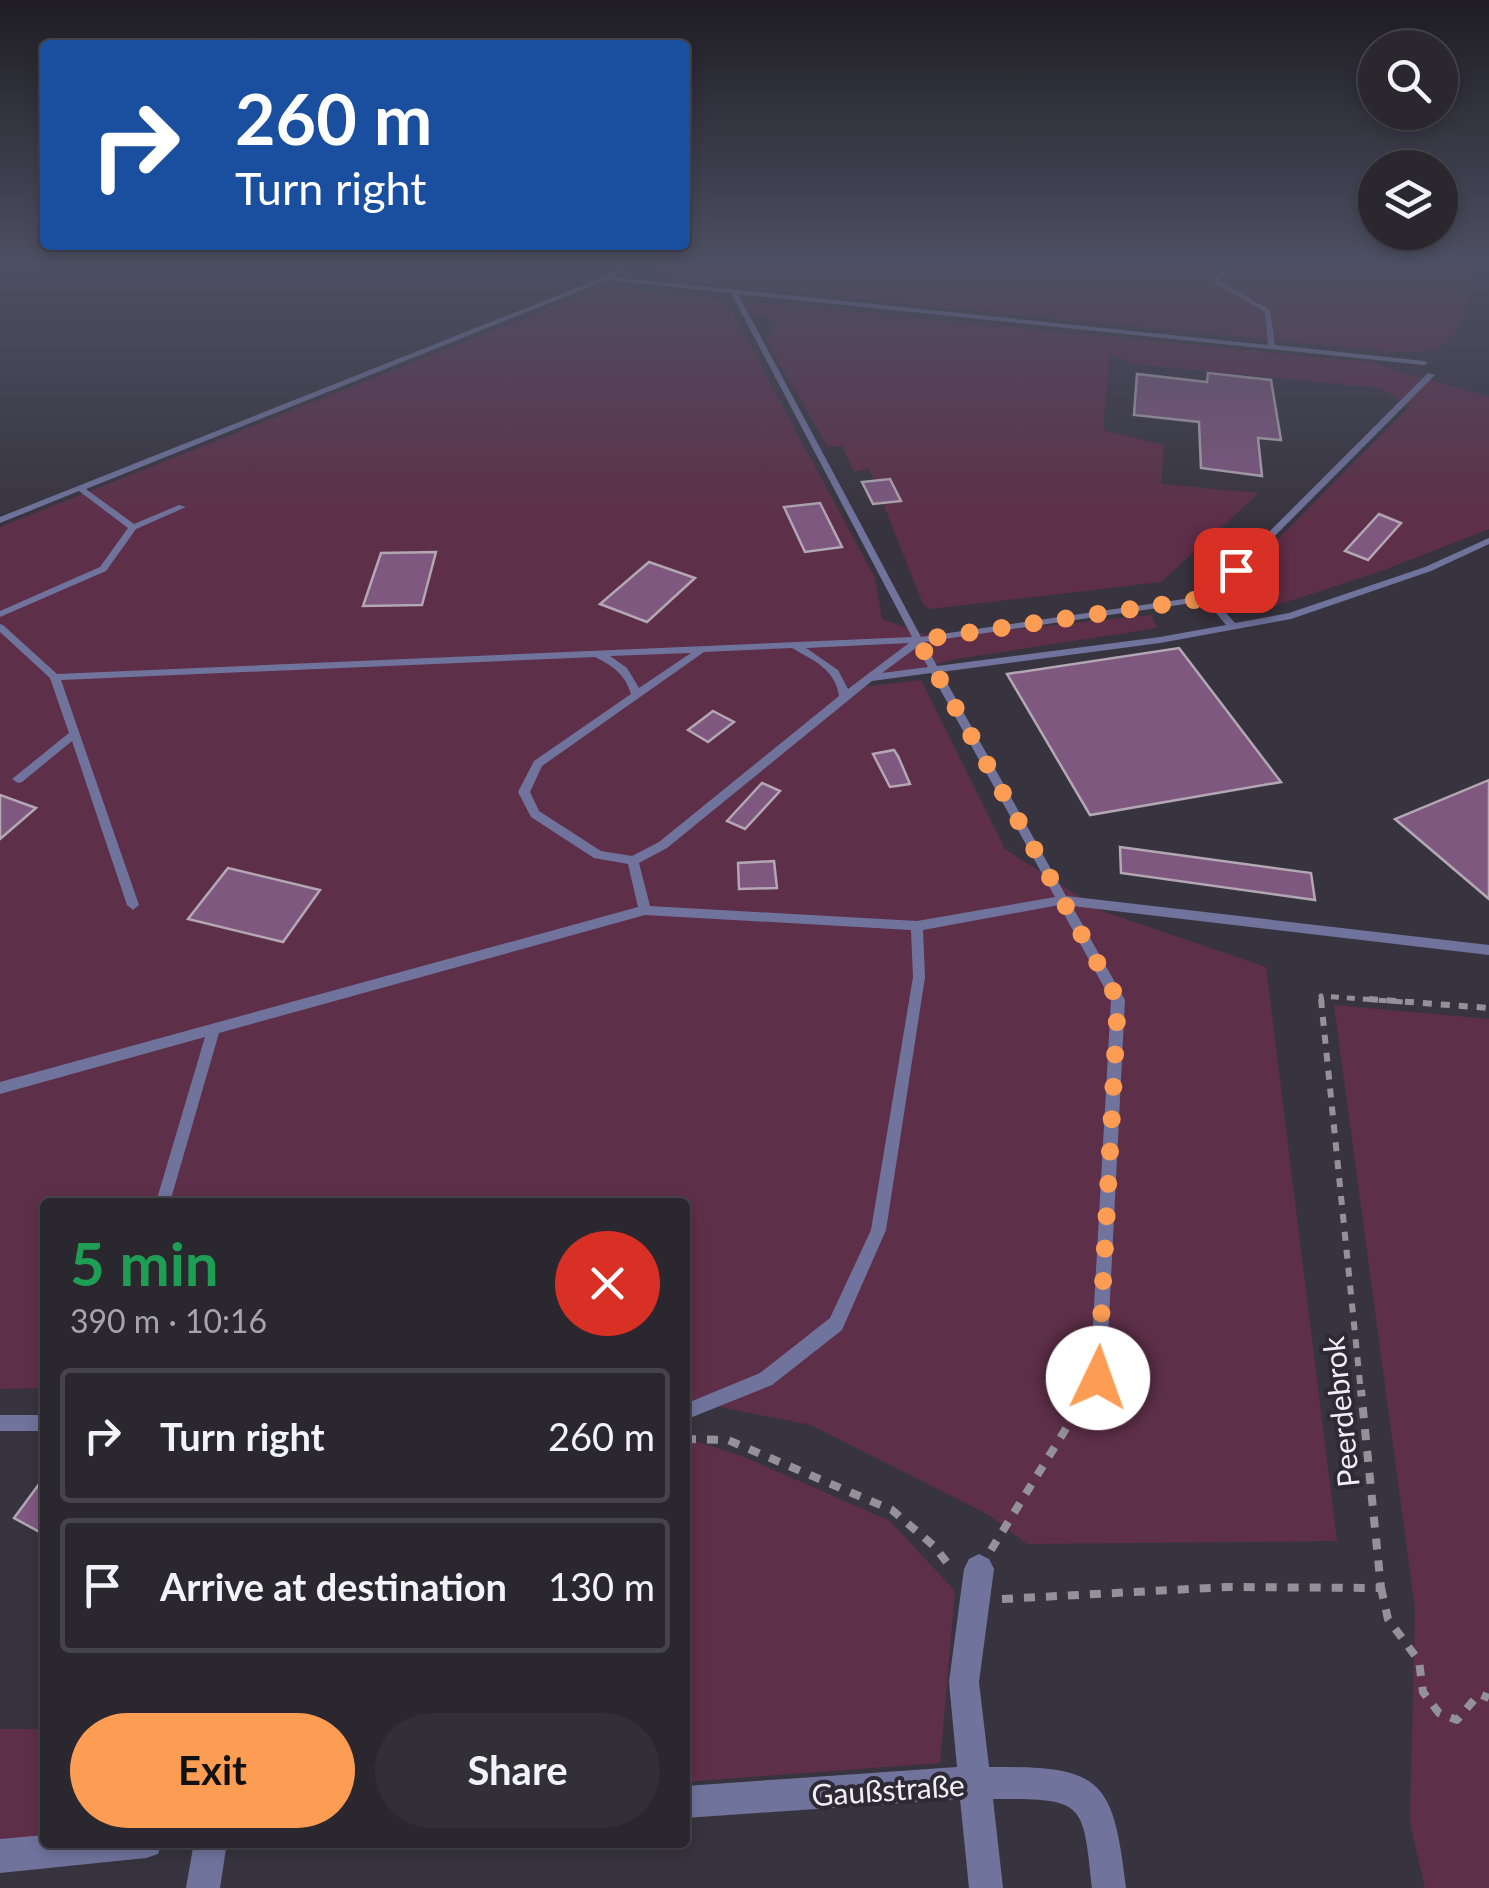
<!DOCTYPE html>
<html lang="en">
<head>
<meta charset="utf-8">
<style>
	:root { --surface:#2a272f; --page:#322f37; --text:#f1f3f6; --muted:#a5a5aa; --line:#46444b; --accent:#fd9d54 }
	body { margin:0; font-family:Lato,sans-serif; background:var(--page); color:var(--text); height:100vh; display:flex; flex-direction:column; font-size:38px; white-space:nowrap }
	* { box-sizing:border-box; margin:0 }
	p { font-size:32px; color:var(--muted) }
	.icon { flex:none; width:55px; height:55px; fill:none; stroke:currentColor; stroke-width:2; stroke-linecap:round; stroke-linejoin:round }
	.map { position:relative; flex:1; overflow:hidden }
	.drawer { position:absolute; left:40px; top:1198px; width:650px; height:650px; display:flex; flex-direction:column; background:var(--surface); border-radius:10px; box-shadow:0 5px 15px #0003,0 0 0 2px var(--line) }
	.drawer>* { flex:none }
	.hud { position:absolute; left:40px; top:40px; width:650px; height:210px; border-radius:10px; box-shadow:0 5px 15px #0003,0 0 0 2px var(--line); background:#1a4fa0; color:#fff; overflow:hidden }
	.buttons { position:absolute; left:1358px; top:30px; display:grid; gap:20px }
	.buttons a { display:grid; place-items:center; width:100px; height:100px; border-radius:50%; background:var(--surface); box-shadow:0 5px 15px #0003,0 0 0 2px var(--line); font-size:50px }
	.pin { position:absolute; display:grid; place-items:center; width:85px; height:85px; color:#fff; margin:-42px; border-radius:20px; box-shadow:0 5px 15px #0006 }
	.me { position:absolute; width:110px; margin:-55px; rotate:3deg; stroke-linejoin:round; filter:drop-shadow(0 0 8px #0008) }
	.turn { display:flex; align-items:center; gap:35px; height:210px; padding:0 30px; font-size:45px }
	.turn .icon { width:130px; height:130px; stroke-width:2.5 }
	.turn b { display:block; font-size:70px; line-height:85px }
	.round { display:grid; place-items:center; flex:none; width:105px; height:105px; border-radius:52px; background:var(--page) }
	.overview { display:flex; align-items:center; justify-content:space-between; height:170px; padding:0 30px }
	h1 { font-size:60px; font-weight:700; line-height:75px; color:#1e9e55 }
	.action { display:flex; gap:20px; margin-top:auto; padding:20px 30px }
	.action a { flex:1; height:115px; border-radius:60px; background:var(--accent); color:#111; font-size:40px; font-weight:700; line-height:115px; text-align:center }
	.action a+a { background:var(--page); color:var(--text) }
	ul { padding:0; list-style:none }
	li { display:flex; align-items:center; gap:30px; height:135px; margin:0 20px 15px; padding:0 10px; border:5px solid var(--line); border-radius:10px }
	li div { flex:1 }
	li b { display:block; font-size:38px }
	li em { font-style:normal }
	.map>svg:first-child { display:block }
	.green { fill:#5e2f49 }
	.building { fill:#7f5880; stroke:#b2a7b2; stroke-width:2.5 }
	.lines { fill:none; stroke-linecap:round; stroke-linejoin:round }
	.path-far2 { stroke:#94919a; stroke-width:5; stroke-dasharray:8 8; stroke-linecap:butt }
	.path-far1 { stroke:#94919a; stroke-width:6; stroke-dasharray:9 9; stroke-linecap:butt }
	.path { stroke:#94919a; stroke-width:8; stroke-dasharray:11 11; stroke-linecap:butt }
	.lane { fill:#70749d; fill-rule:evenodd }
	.street { fill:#70749d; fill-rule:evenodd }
	.route { stroke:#fd9d54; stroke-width:18; stroke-dasharray:0 32.4 }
	.labels { text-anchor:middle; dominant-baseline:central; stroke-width:8; stroke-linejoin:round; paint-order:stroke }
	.near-street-label { font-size:30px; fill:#f0eef5; stroke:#2e2a35 }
</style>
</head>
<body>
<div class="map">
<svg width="1489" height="1888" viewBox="0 0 1489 1888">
	<rect width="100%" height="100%" fill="#38343f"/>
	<path class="green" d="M648,261H1473C1476,281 1462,336 1441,347C1430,353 1407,351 1394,352L679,281L649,267Z
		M602,287L725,299L875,578L882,619L934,638L1151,615L1157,628L956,659L837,690L921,680L1005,849L1102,911L1266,967L1337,1541L1027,1544L989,1515L811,1425L685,1400V1202H45V1388L0,1389V527Z
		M747,301L1368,362L1489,397V529L1384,570L1262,610L1237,581L1409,407L1381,388L1132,364L1110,354L1103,430L1164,445L1161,484L1259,493L1161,582L930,609L923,604L869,468L854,472L842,446L828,447L766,340L776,325L768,317L749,313Z
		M1334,1005L1489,1019V1888H1425L1410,1823L1415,1609Z
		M685,1438L742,1456L890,1521L955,1591L940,1763L685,1782Z
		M0,1729H45V1839L0,1845Z"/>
	<path class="building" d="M1208,373L1271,380L1281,440L1258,438L1262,476L1201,468L1199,422L1134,415L1137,374L1207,382Z
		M890,479L901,501L873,504L862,482Z
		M820,503L842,547L805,552L784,507Z
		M1379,514L1401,523L1368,560L1345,551Z
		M436,552L422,605L363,606L381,553Z
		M649,562L695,578L647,622L600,604Z
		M1179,648L1281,782L1090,815L1007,674Z
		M713,711L734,722L708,742L688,730Z
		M894,750L898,756L910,784L890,787L873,754Z
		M1489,780V899L1395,819Z
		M762,783L780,791L745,829L727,821Z
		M0,795L36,808L0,839Z
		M1120,847L1311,873L1315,900L1121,873Z
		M774,861L777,888L739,889L738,863Z
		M228,868L320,890L283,942L188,919Z
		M45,1476V1535L14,1518Z"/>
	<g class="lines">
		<path class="path-far2" d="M1322,1002L1321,996L1404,1002"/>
		<path class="path-far1" d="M1321,999L1361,1393
			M1369,999L1489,1008"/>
		<path class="path" d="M685,1439L728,1440L892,1510L934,1546L952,1569
			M991,1550L1088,1393
			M1381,1588L1388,1619L1419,1661L1423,1692L1439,1713L1457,1720L1479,1694L1489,1698
			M1002,1599L1228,1587L1381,1588L1361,1390"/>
		<path class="lane" d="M626,261H632L612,277L1268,345L1265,312L1212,281L1223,269L1222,261H1228L1229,269L1219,281L1270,310L1275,345L1424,361L1428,363L1424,365L738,294L921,637L1205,596L1428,373L1435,375L1213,598L1235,623L1289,613L1425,567L1489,538V544L1431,571L1291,619L1160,643L941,672L1066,896L1489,945V955L1072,906L1125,1000L1106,1378L1104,1384L1098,1386L1092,1384L1090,1378L1111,1000L1059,905L923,930L925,977L886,1230L842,1330L772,1385L685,1420V1404L760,1373L830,1318L871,1230L913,977L911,930L645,915L219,1033L170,1202H156L205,1037L0,1094V1082L638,907L628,864L594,858L531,817L518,792L534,761L631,694C625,674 613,666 595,657L61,680L139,905L133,910L127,905L72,741L22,782L18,783L12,779L69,733L50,678L0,632V624L3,625L57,674L912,637L731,293L607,280L86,489L134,524L179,505L186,507L136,529L106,571L0,617V611L100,567L128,528L79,491L0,523V517L604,277ZM1206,601L1226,625L1160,637L937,666L924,642ZM909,643L848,689L838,670L806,648ZM917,647L928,667L882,673ZM792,648C813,660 836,670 839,696L659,842L632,856L601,851L539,811L530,792L542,766L704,652ZM691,653L639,688L627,668L610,656ZM931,673L1055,897L917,921L650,906L639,863L667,848L872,681Z
			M0,1415H45V1431H0Z"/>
		<path class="street" d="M979,1554L989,1559L994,1569L979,1682L989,1767C1102,1766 1113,1778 1126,1888H1092C1083,1800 1084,1799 993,1799L1003,1888H969L960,1799L685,1818V1786L957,1767L949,1682L964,1569L969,1559Z
			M45,1835V1842H162L158,1854L146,1858L0,1873V1839Z
			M194,1842H227L220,1888H186Z"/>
	</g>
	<linearGradient id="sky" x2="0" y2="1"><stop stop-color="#1f1d23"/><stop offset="0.5" stop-color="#4d5063"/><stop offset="1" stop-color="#4d5063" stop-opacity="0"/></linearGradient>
	<rect width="1489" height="525" fill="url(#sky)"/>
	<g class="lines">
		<path class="route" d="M1098,1378L1118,1000L918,640L1208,598L1236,570"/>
	</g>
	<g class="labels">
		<g class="near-street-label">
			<text transform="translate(1340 1412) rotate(-96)">Peerdebrok</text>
			<text transform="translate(888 1789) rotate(-4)">Gaußstraße</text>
		</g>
	</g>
</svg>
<div class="buttons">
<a><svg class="icon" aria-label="search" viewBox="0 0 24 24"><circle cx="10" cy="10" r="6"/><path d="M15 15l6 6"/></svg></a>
<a><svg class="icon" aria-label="layers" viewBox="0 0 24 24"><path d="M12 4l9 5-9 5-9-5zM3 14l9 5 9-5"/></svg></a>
</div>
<div class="pin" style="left:1236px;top:570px;background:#d93025"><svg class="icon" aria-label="arrive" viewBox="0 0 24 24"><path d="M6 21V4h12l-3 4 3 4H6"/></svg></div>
<svg class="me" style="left:1098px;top:1378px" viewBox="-20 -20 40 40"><circle r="19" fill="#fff"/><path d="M0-13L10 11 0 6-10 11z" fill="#fd9d54"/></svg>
<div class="hud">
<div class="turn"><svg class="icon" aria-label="right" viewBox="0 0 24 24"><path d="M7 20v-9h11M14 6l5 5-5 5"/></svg><div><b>260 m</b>Turn right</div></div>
</div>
<section class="drawer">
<div class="overview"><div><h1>5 min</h1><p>390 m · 10:16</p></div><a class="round" style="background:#d93025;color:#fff"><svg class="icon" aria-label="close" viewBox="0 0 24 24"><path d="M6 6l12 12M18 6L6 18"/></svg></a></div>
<ul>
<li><svg class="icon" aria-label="right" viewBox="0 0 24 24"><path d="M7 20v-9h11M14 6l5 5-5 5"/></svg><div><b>Turn right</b></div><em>260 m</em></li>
<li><svg class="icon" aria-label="arrive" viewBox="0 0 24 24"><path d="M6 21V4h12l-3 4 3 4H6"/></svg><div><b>Arrive at destination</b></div><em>130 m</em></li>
</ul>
<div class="action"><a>Exit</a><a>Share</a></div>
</section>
</div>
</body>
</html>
